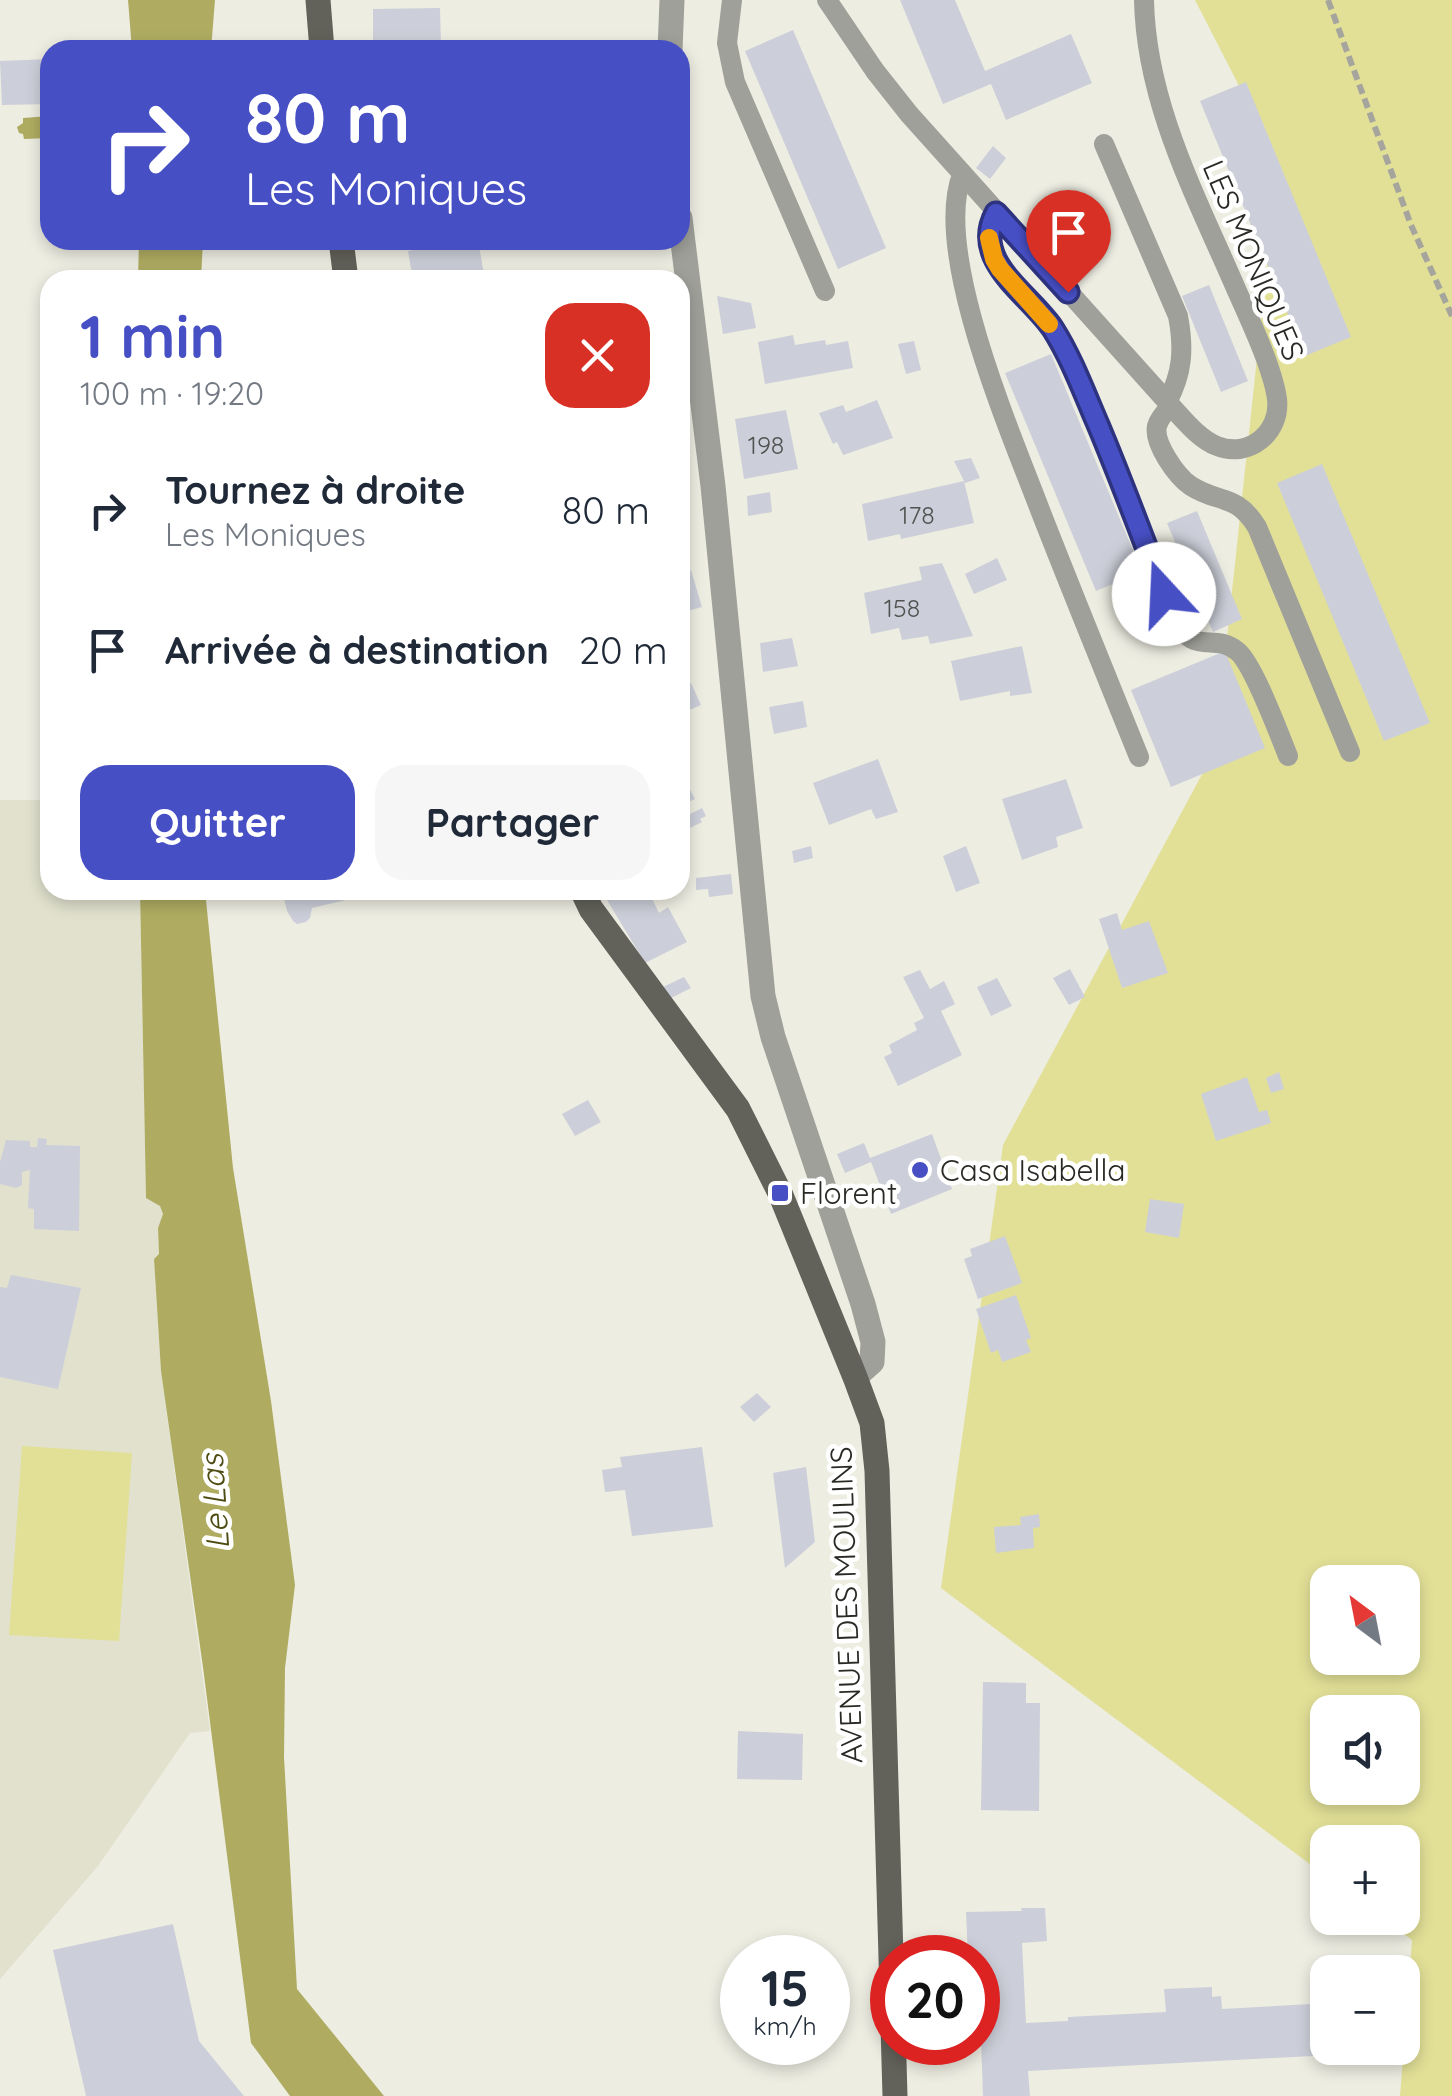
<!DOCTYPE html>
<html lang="fr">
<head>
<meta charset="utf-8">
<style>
	:root { --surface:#fff; --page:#f6f6f7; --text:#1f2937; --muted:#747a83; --accent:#474fc4 }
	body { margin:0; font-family:Quicksand,sans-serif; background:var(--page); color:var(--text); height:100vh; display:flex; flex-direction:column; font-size:38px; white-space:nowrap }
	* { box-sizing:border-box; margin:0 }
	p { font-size:32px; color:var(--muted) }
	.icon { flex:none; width:55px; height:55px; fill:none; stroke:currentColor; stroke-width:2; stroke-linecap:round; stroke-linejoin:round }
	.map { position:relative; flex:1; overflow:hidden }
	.details { position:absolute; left:40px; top:270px; width:650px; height:630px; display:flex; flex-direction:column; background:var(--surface); border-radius:30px; box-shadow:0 5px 15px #0003 }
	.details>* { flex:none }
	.banner { position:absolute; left:40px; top:40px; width:650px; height:210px; border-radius:30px; box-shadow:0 5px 15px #0003; background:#474fc4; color:#fff; overflow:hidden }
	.needle { width:65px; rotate:328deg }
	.controls { position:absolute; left:1310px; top:1565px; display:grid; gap:20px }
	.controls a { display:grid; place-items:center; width:110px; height:110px; border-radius:20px; background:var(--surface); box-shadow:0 5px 15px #0003; font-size:50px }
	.speed { position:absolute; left:720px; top:1935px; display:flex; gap:20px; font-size:50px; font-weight:700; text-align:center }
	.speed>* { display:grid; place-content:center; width:130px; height:130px; border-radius:50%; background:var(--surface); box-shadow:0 5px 15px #0003; line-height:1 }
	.speed small { font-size:25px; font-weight:400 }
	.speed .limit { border:15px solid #d22; background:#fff; color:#111 }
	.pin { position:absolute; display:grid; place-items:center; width:85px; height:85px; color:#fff; margin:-102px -42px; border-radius:50% 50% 50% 0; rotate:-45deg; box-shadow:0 0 10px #0007 }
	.pin .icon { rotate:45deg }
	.me { position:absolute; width:110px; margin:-55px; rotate:340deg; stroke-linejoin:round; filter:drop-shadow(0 0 8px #0008) }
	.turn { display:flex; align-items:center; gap:35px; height:210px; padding:0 40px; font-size:45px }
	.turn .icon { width:130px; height:130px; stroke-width:2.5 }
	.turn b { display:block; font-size:70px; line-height:85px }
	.round { display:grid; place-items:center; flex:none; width:105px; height:105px; border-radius:30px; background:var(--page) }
	.headline { display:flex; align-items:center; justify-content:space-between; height:170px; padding:0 40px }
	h1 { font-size:60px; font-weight:700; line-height:75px; color:var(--accent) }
	.action { display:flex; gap:20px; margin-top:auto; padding:20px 40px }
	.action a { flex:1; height:115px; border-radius:30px; background:var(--accent); color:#fff; font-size:40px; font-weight:700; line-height:115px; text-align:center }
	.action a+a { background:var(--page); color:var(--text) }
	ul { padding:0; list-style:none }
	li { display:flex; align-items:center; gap:30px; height:140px; padding:0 40px }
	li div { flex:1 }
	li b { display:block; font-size:38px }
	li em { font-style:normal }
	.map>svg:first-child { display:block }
	.built { fill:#e1e1ce }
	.green { fill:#e2e097; fill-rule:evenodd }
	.water { fill:#afac62 }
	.building { fill:#cccfd9 }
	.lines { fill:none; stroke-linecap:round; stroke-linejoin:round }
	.path { stroke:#a5a59d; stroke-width:6; stroke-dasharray:10 5; stroke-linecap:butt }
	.service { stroke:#a0a09b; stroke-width:20 }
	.tertiary { stroke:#a0a09b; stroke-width:25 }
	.primary { stroke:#62625a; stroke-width:25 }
	.route-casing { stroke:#2e337f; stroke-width:25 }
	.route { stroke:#474fc4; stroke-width:18 }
	.slow { stroke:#f59e0b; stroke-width:18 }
	.poi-dot { fill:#474fc4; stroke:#fff; stroke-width:4 }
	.labels { text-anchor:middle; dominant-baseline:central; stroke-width:9; stroke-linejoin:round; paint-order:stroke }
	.number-label { font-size:25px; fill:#525252 }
	.street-label { font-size:30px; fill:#292925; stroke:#fff }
	.poi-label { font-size:30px; fill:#292925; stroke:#fff; text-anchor:start }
	.water-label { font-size:32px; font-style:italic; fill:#4e4b13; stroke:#fff }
</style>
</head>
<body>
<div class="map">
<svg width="1452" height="2096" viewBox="0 0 1452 2096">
	<rect width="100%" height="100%" fill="#edede2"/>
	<path class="built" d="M0,800H50V890H140L146,1197L160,1206L163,1214L158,1228L159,1255L154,1260L161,1371L210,1731L190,1733L98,1866L0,1979Z"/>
	<path class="green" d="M1195,0H1452V2096H1400L1412,1940L1382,1918H1402V1842H1328L1327,1877L941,1588L1003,1145L1215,750L1278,162ZM1328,1582H1402V1658H1328ZM1328,1712H1402V1788H1328Z
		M22,1446L132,1453L119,1641L9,1635Z"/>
	<path class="water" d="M128,0H215L211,50H132Z
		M50,116V138L24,139L23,134L19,133L17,127L23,123V118Z
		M139,240H203L201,280H138Z
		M140,890H205L233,1168L271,1401L295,1585L285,1668L284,1757L297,1989L384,2096H290L251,2043L203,1667L161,1371L154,1259L159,1254L158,1228L163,1214L160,1206L146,1198Z"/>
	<path class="building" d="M900,0H955L985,71L1071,34L1092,83L1006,120L991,84L943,104Z
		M440,8L441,47L373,50V9Z
		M793,30L886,248L838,269L745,51Z
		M50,59V104L2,105L0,61Z
		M1246,82L1351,337L1305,356L1200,101Z
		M993,146L1006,158L990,179L976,168Z
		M468,240H478L485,280H413L408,251Z
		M523,240H560V242L525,250Z
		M1209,285L1248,381L1221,392L1182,296Z
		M717,296L751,303L756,328L723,334Z
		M793,335L795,345L825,340L826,345L848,341L853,368L765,384L758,342Z
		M914,341L921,370L906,374L898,344Z
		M1051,354L1142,572L1096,591L1005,373Z
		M877,400L893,438L843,455L837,442L833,444L819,413L843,405L846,412Z
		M786,410L798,469L744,479L735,419Z
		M971,458L980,478L965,483L954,461Z
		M1322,464L1430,723L1384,741L1277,483Z
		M964,481L974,523L901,539L900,534L868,541L862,504Z
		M770,492L772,512L748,516L747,496Z
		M1197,511L1242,619L1213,632L1167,523Z
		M997,558L1007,580L974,594L965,574Z
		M942,563L973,636L930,644L928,636L902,640L899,628L871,634L864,593L922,580L919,567Z
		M691,570L702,607L680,613V573Z
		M792,638L798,666L763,672L760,643Z
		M1022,646L1032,693L1010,696V691L960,701L951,661Z
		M1225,651L1265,748L1171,787L1131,690Z
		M691,683L701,705L687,711L680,695V687Z
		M803,701L807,727L774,734L769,707Z
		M878,759L898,812L876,819L871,809L829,825L813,783Z
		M680,770L695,799L680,806Z
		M1066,779L1083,828L1056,837L1058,847L1022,860L1002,799Z
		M702,808L706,816L700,819L702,822L680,833V819Z
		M811,846L813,858L794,863L792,851Z
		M966,846L980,883L956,892L943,856Z
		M731,874L733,894L709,897L708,889L696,890V878Z
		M282,890H384V891L312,908L310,918L306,922L297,924L293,921L287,911Z
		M601,890H648L659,913L668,907L687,942L645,963Z
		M1117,913L1122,930L1149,921L1168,973L1122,988L1099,919Z
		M1070,969L1085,997L1069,1005L1053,978Z
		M920,970L930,989L944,981L955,1004L941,1011L962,1055L898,1086L884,1057L892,1053L889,1045L917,1030L914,1023L924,1018L903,977Z
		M684,977L691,988L671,998L663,987Z
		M997,978L1012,1006L991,1016L977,987Z
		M1279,1072L1284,1089L1271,1093L1266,1078Z
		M1247,1077L1259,1112L1267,1110L1271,1123L1216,1141L1201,1094Z
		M588,1100L601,1122L575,1136L562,1114Z
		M932,1134L952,1189L891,1214L871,1162L845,1173L837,1154L864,1143L870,1158Z
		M38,1138L47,1139L46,1145L80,1146L79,1231L34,1229V1209L28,1208L30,1170L22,1172V1185L16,1188L0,1184V1162L6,1140L30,1141V1147H37Z
		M1150,1199L1184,1204L1179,1238L1145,1232Z
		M1005,1236L1022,1283L978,1299L964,1259L972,1256L970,1249Z
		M11,1275L81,1288L58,1389L0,1377V1287L7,1288Z
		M1016,1295L1031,1338L1026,1340L1031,1352L1002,1362L998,1350L991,1353L976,1309Z
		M757,1393L771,1407L754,1422L740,1407Z
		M702,1447L713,1527L632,1536L625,1490L605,1492L602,1470L622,1467L620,1457Z
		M806,1467L815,1542L785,1568L773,1473Z
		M1039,1514L1040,1527L1033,1528L1034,1548L996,1553L994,1527L1021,1525L1020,1517Z
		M983,1682L1026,1683V1703H1040L1039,1811L981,1810Z
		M738,1731L803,1734L802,1780L737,1779Z
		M1021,1908H1045L1047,1941L1022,1943L1026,2023L1068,2021V2017L1166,2012L1164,1989L1212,1987V1997L1221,1996L1222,2009L1311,2004L1312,2008H1328V2048H1350V2054L1028,2071L1030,2096H983L978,1958H968L966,1912L1022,1911Z
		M173,1924L199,2041L244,2096H86L53,1950Z"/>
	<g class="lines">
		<path class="path" d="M1328,0L1411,225L1452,316"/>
		<path class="service" d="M732,0L727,43L735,82L825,291
			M827,0L875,71L909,114L1171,406C1184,420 1199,439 1217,446C1249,459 1281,432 1277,399C1273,369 1250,320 1237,291C1197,198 1146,104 1144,0
			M1104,144L1178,316C1184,348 1183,373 1167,402
			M962,175C932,252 1011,433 1040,510C1072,592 1106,675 1139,757
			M997,213C970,262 1033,297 1056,334C1074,364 1087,398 1100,431C1126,492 1148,554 1172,616C1195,659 1212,631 1237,651C1253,663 1279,734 1288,756
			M1171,406C1166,411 1159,418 1157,426C1153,443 1177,477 1191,486C1219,504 1236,493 1257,527L1350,752"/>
		<path class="tertiary" d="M670,50L672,0
			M680,218L713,486L763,996L773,1037L863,1304L873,1342L872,1362L855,1377"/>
		<path class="primary" d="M318,0L322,50
			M341,240L346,280
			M582,890L591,909L738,1109L780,1193L855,1377L872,1423L877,1471L895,2096"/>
	</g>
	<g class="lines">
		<g class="route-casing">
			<path id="route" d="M1068,292L996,213C970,261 1030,294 1053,329C1072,359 1085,395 1099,427C1122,482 1143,538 1164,594"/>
		</g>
		<use href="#route" class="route"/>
		<path class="slow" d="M989,238L994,259L1000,269L1049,324"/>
	</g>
	<g class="poi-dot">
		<circle cx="920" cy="1170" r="10"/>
		<rect x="770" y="1183" width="20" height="20" rx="5"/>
	</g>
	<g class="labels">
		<g class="number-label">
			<text x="766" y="444">198</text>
			<text x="917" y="514">178</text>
			<text x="902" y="607">158</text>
		</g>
		<g class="street-label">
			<text transform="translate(1254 260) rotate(67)">LES MONIQUES</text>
			<text transform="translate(846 1605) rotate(-92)">AVENUE DES MOULINS</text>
		</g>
		<g class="poi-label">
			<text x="940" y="1170">Casa Isabella</text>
			<text x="800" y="1193">Florent</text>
		</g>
		<g class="water-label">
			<text transform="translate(214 1502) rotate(-94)">Le Las</text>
		</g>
	</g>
</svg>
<div class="controls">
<a><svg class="needle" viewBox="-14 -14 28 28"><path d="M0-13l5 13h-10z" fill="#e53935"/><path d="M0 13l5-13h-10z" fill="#747a83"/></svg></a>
<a><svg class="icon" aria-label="sound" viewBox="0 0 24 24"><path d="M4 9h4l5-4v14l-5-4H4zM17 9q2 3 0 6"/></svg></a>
<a>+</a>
<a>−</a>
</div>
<div class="speed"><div>15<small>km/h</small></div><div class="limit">20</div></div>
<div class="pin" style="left:1068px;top:292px;background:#d93025"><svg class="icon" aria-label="arrive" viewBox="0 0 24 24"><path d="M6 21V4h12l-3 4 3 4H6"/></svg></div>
<svg class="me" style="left:1164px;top:594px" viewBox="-20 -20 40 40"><circle r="19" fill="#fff"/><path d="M0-13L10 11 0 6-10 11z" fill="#474fc4"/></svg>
<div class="banner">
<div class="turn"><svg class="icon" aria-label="right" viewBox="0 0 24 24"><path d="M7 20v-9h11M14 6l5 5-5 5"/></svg><div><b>80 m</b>Les Moniques</div></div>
</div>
<section class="details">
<div class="headline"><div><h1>1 min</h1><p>100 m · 19:20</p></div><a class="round" style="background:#d93025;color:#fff"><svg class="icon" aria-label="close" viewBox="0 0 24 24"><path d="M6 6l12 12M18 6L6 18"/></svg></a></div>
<ul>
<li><svg class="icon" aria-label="right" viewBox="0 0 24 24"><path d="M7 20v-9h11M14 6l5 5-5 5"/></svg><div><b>Tournez à droite</b><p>Les Moniques</p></div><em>80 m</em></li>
<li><svg class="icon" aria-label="arrive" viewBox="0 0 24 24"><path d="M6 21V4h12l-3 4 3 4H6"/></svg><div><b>Arrivée à destination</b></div><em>20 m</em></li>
</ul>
<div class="action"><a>Quitter</a><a>Partager</a></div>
</section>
</div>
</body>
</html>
